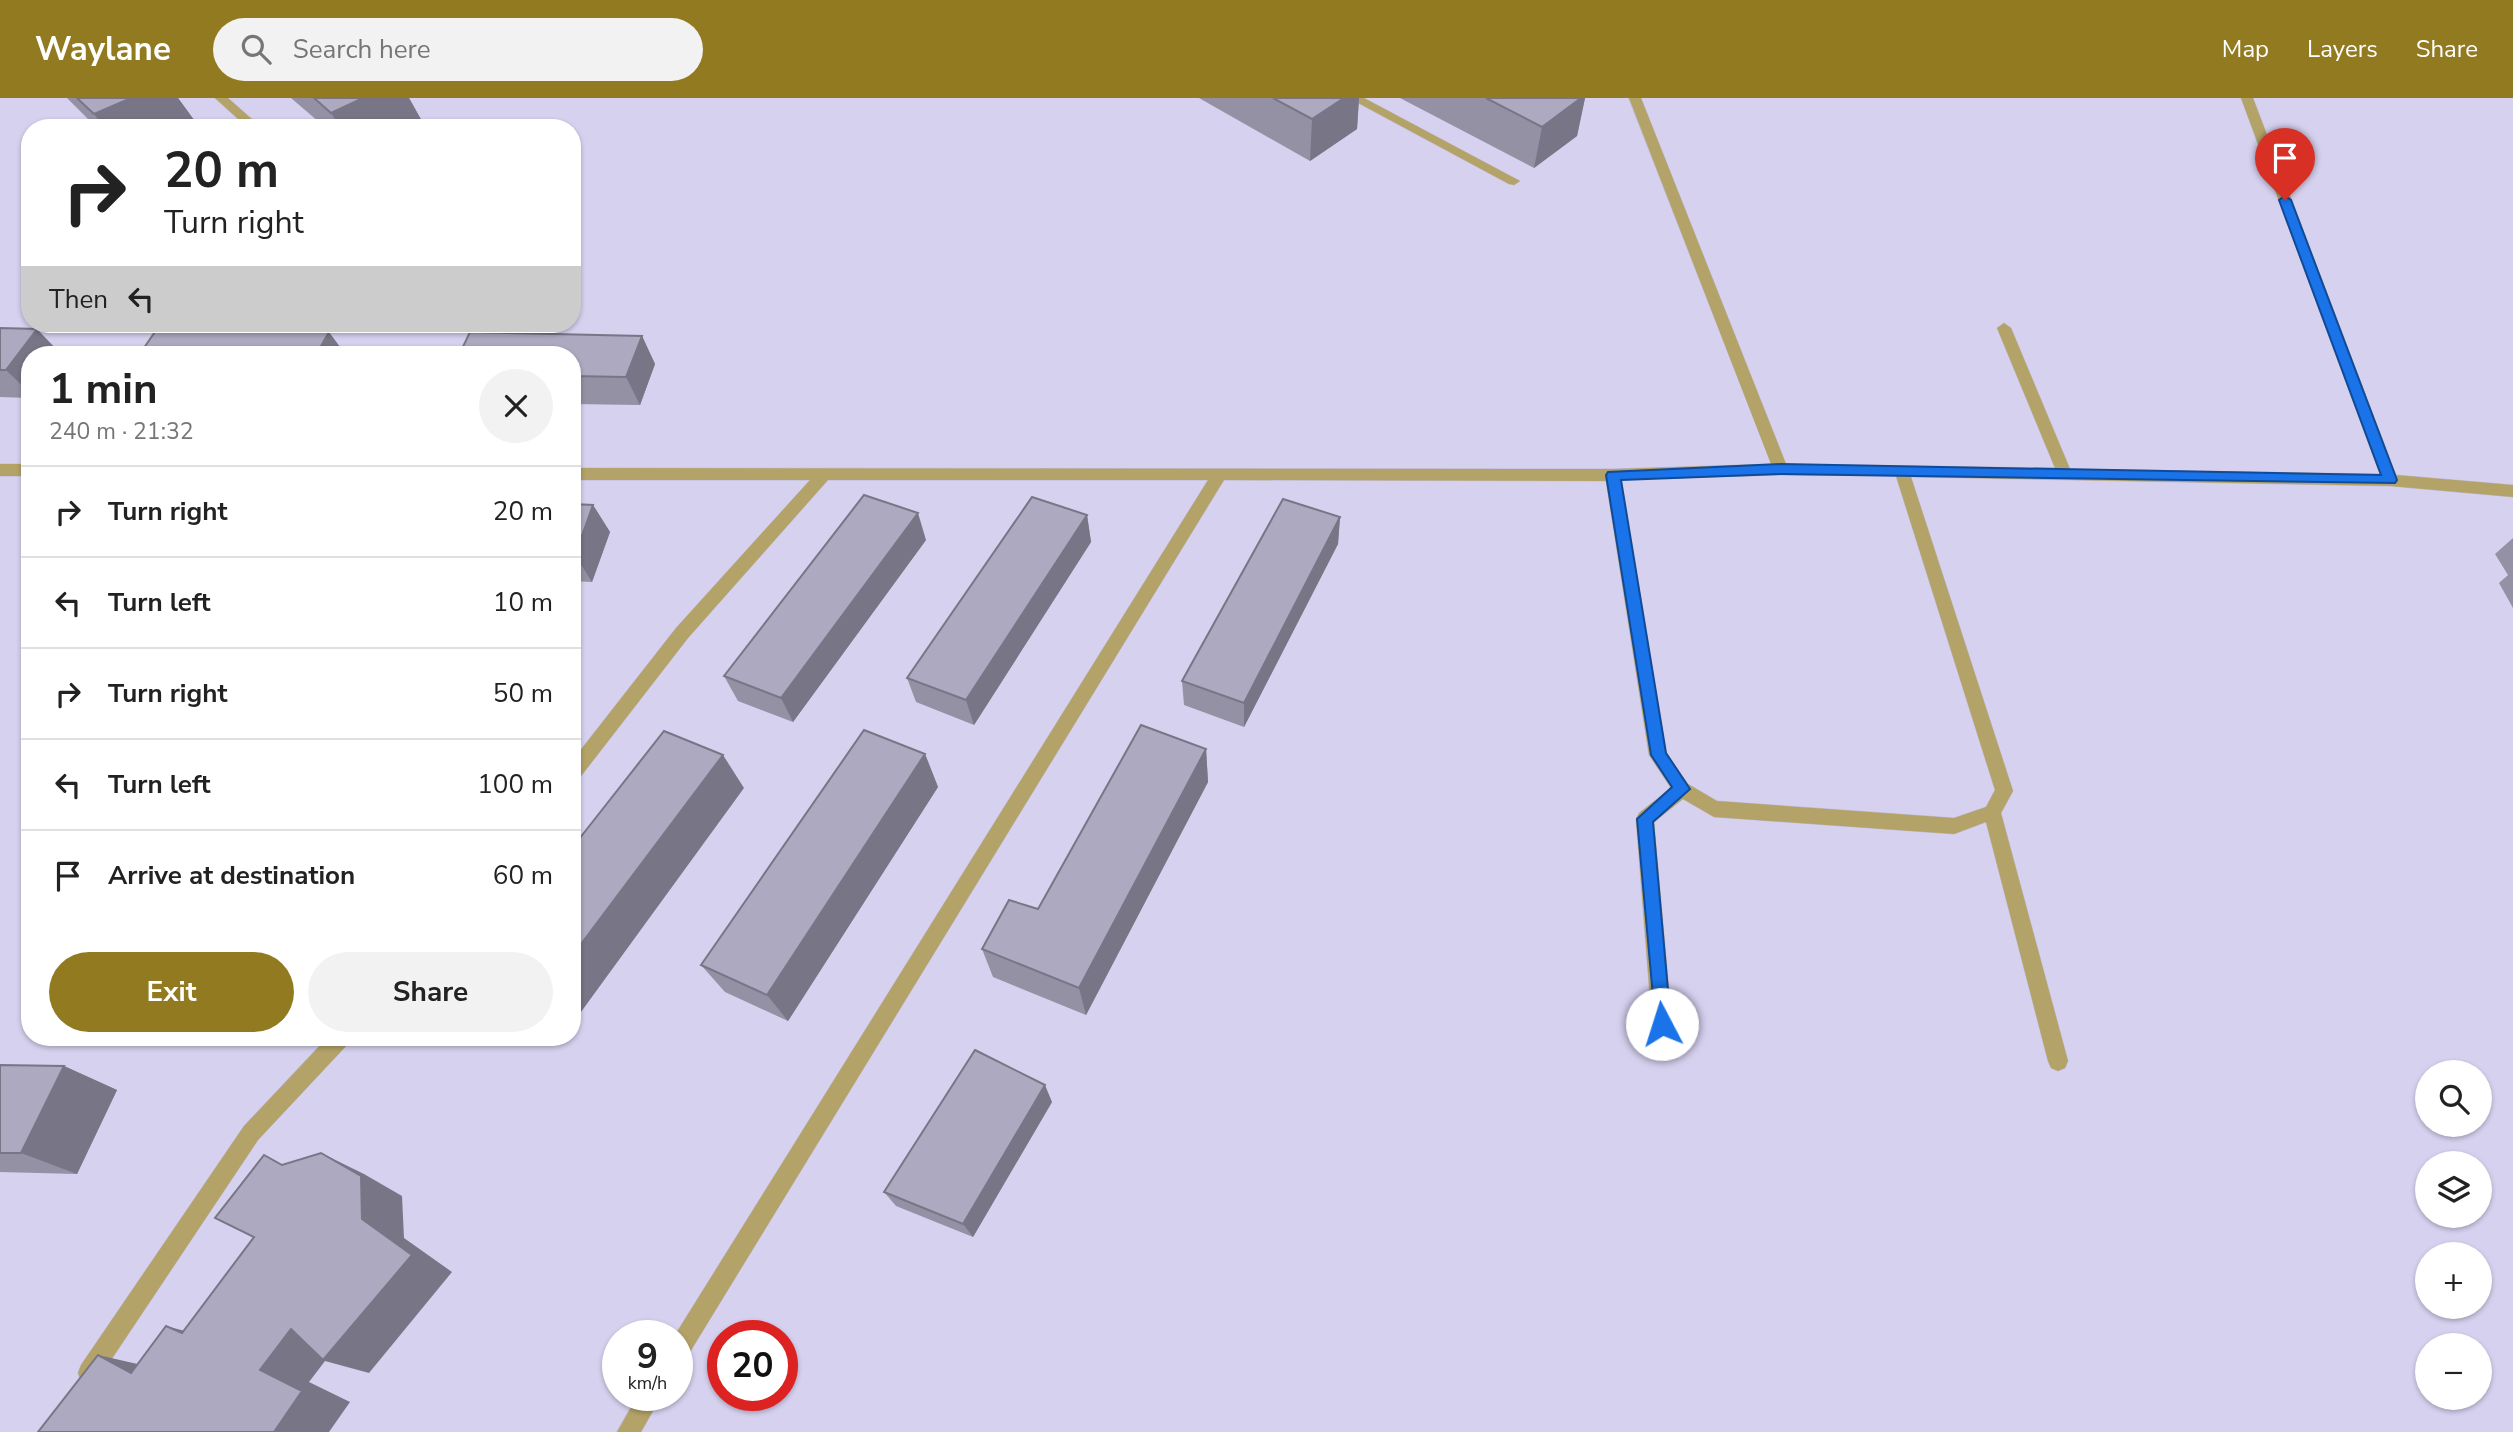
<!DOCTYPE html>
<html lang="en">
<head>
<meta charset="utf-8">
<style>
	:root { --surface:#fff; --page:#f2f2f2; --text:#222; --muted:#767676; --line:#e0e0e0; --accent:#927a21 }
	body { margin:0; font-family:"Nunito Sans",sans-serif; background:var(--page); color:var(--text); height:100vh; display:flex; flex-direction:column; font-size:26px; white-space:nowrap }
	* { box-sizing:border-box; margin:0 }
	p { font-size:23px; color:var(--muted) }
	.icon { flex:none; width:38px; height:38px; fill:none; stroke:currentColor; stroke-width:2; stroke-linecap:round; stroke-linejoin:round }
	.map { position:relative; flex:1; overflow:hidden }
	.details { position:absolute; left:21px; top:248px; width:560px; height:700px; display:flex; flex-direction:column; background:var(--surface); border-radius:28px; box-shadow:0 2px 5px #0004 }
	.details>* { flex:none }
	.hud { position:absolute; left:21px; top:21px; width:560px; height:214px; border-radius:28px; box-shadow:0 2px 5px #0004; background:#fff; color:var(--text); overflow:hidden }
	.buttons { position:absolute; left:2415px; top:962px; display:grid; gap:14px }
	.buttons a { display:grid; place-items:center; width:77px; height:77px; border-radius:50%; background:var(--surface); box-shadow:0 2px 5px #0004; font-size:35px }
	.speed { position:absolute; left:602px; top:1222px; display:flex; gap:14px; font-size:35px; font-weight:700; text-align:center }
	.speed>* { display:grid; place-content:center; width:91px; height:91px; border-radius:50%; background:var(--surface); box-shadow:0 2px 5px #0004; line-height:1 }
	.speed small { font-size:18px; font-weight:400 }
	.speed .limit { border:10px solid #d22; background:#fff; color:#111 }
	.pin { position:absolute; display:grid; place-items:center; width:60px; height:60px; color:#fff; margin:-72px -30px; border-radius:50% 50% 50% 0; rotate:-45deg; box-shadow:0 0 7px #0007 }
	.pin .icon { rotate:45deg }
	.me { position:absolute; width:77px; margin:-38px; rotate:355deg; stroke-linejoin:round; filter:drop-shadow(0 0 5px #0008) }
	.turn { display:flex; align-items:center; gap:24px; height:147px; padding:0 28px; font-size:32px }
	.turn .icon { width:91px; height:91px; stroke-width:2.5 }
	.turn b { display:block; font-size:49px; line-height:60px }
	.then { display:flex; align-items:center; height:66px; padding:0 28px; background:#0003; gap:14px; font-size:26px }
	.round { display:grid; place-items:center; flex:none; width:74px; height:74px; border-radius:37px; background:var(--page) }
	.summary { display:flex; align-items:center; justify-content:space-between; height:119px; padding:0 28px }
	h1 { font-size:42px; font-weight:700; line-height:52px }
	.button { display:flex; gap:14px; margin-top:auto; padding:14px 28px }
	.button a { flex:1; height:80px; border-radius:42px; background:var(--accent); color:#fff; font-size:28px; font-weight:700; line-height:80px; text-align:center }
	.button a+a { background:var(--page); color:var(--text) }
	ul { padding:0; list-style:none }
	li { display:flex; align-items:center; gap:21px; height:91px; padding:0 28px; border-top:2px solid var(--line) }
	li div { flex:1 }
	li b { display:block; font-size:26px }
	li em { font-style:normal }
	header { display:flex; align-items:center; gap:42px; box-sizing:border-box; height:98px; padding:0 35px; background:var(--accent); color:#fff }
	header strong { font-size:33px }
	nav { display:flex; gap:38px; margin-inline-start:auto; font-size:24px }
	.search { width:490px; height:63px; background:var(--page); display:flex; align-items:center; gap:18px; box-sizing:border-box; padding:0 24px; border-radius:38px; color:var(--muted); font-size:26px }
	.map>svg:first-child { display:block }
	.built { fill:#d6d1ef; fill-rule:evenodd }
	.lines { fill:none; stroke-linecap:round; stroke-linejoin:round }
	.minor-casing { stroke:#c0bcd2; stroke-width:1 }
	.minor { fill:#b4a368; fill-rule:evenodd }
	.wall { fill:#9491a5 }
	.shaded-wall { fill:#787686 }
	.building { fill:#aca9c0; stroke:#787686; stroke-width:2 }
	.route { fill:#1a73e8; stroke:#114b97; stroke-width:2 }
</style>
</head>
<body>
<header>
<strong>Waylane</strong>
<div class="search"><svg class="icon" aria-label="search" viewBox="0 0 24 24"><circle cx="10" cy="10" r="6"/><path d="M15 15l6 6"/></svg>Search here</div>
<nav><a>Map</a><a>Layers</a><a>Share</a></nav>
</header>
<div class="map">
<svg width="2513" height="1334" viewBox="0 0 2513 1334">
	<rect width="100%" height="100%" fill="#e2def7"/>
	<path class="built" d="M0,0H2513V1334H0ZM30,30H572V226H30ZM30,257H572V940H30ZM2427,975H2480V1027H2427ZM2427,1066H2480V1118H2427ZM2427,1157H2480V1209H2427ZM618,1237H677V1297H618ZM723,1237H782V1297H723ZM2427,1248H2480V1300H2427Z"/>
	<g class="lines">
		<g class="minor-casing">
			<path id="minor" d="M215,0H228L262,30H248Z
				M1349,0H1364L1520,83L1514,87L1509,86Z
				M1629,0H1641L1786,366L2055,370L1997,230L2004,225L2011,230L2070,371L2380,376L2241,0H2253L2396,377L2513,387V399L2390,388L1911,379L2013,693L2001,715L2068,963L2065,970L2058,973L2051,970L2048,963L1986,724L1954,736L1714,719L1683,701L1654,724L1672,926L1669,933L1662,935L1655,933L1652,926L1636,721L1639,715L1671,690L1649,657L1606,383L1224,382L685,1262L677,1265V1237H675L1208,382H828L688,540L578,682L572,684V663L676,530L810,382H572V370L1613,371L1771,366ZM1781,377L1896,378L1995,692L1986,709L1954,720L1717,703L1688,686L1666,655L1621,382Z
				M0,366H30V378H0Z
				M327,940H350L347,947L258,1042L97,1283L89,1286L81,1283L78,1275L81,1267L244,1028Z
				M638,1297H662L641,1334H617Z"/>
		</g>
		<use href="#minor" class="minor"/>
	</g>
	<path class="wall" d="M67,0H178L197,26L188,30H97Z
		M291,0H409L423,25L412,30H326Z
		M1199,0H1359L1357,31L1310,63Z
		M1400,0H1585L1577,38L1534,70Z
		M0,230L30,257V300L0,299Z
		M642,238L655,266L640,307L572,306V257Z
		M572,406L593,407L610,434L592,484L572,483Z
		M1087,417L1091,444L974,627L916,604L907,580Z
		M1340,419L1338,446L1244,629L1184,607L1182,583Z
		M2513,440V510L2499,485L2508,477L2495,456Z
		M926,442L793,624L738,603L724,578Z
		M1206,651L1208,684L1086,917L993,879L982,851L1038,811Z
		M925,656L938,689L788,923L725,894L701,867Z
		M0,967L64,968L117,992L77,1076L0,1074Z
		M1052,1004L973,1139L896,1108L884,1094Z"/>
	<path class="shaded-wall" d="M131,0H178L197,26L188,30H104L94,16Z
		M363,0H409L423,25L412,30H341L331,15Z
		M1344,0H1359L1357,31L1310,63L1312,21Z
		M1581,0H1585L1577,38L1534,70L1542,29Z
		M37,231L62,257H30V295L6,272Z
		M329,234L346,257H316Z
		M642,238L655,266L640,307L626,279Z
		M593,407L610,434L592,484L575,457Z
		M918,415L926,442L793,624L781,600Z
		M1087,417L1091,444L974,627L966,602Z
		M1340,419L1338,446L1244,629V605Z
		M1206,651L1208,684L1086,917L1079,890Z
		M925,656L938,689L788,923L767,897Z
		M723,657L744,690L573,925L572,858Z
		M64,968L117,992L77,1076L21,1055Z
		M1045,987L1052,1004L973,1139L963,1126Z
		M321,1055L364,1076L402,1098L404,1140L452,1174L369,1275L325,1263L309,1284L350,1304L329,1334H274L260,1272L362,1121Z
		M166,1228L219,1242L182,1235Z
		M98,1257L155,1270L131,1275Z"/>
	<path class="building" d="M77,0H131L94,16Z
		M314,0H363L331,15Z
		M1273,0H1344L1312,21Z
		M1486,0H1581L1542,29Z
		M0,230L37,231L6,272H0Z
		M157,231L329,234L316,257H139Z
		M470,234L642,238L626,279L572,278V257H459Z
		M864,397L918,415L781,600L724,578Z
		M1032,399L1087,417L966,602L907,580Z
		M1283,401L1340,419L1244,605L1182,583Z
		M572,406L593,407L575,457H572Z
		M1141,627L1206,651L1079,890L982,851L1009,802L1038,811Z
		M864,632L925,656L767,897L701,867Z
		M664,633L723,657L572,858V750Z
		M975,952L1045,987L963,1126L884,1094Z
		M0,967L64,968L21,1055H0Z
		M321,1055L361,1078L362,1121L412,1157L323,1262L291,1231L260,1272L302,1293L274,1334H38L98,1257L131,1275L166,1228L182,1235L254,1139L215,1120L264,1057L282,1067Z"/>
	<path class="route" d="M2285,98L2291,102L2397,382L2395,385L1781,376L1621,382L1666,655L1690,691L1653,724L1671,926L1669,932L1662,935L1656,932L1637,721L1672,689L1651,657L1606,377L1608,374L1781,366L2381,377L2279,102Z"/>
</svg>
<div class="buttons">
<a><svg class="icon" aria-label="search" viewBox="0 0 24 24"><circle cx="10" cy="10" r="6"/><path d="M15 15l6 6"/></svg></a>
<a><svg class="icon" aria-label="layers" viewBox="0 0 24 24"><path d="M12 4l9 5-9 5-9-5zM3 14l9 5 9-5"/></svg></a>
<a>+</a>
<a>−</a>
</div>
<div class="speed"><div>9<small>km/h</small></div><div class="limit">20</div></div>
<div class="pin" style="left:2285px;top:102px;background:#d93025"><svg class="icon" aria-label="arrive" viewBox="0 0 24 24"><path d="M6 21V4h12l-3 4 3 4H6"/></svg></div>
<svg class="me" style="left:1662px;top:926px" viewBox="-20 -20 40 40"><circle r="19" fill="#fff"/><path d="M0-13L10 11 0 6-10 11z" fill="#1a73e8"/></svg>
<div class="hud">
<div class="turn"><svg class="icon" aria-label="right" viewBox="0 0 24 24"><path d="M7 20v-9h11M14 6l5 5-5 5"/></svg><div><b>20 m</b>Turn right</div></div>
<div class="then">Then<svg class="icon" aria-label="left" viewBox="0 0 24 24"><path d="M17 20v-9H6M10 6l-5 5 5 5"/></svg></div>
</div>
<section class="details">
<div class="summary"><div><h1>1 min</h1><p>240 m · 21:32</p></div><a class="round"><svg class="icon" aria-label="close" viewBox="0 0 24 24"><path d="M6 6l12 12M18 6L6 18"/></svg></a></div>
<ul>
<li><svg class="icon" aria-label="right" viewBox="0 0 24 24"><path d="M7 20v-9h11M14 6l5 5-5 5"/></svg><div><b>Turn right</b></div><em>20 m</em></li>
<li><svg class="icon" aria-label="left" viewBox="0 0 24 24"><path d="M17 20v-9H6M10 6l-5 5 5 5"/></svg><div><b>Turn left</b></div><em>10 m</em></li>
<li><svg class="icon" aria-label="right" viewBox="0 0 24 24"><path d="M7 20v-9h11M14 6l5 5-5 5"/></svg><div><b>Turn right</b></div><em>50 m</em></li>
<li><svg class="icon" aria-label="left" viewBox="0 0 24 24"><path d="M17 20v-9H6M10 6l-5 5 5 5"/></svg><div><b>Turn left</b></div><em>100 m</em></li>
<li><svg class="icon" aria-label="arrive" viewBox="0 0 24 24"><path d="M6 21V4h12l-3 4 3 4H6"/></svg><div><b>Arrive at destination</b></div><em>60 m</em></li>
</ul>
<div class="button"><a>Exit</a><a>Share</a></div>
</section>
</div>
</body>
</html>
